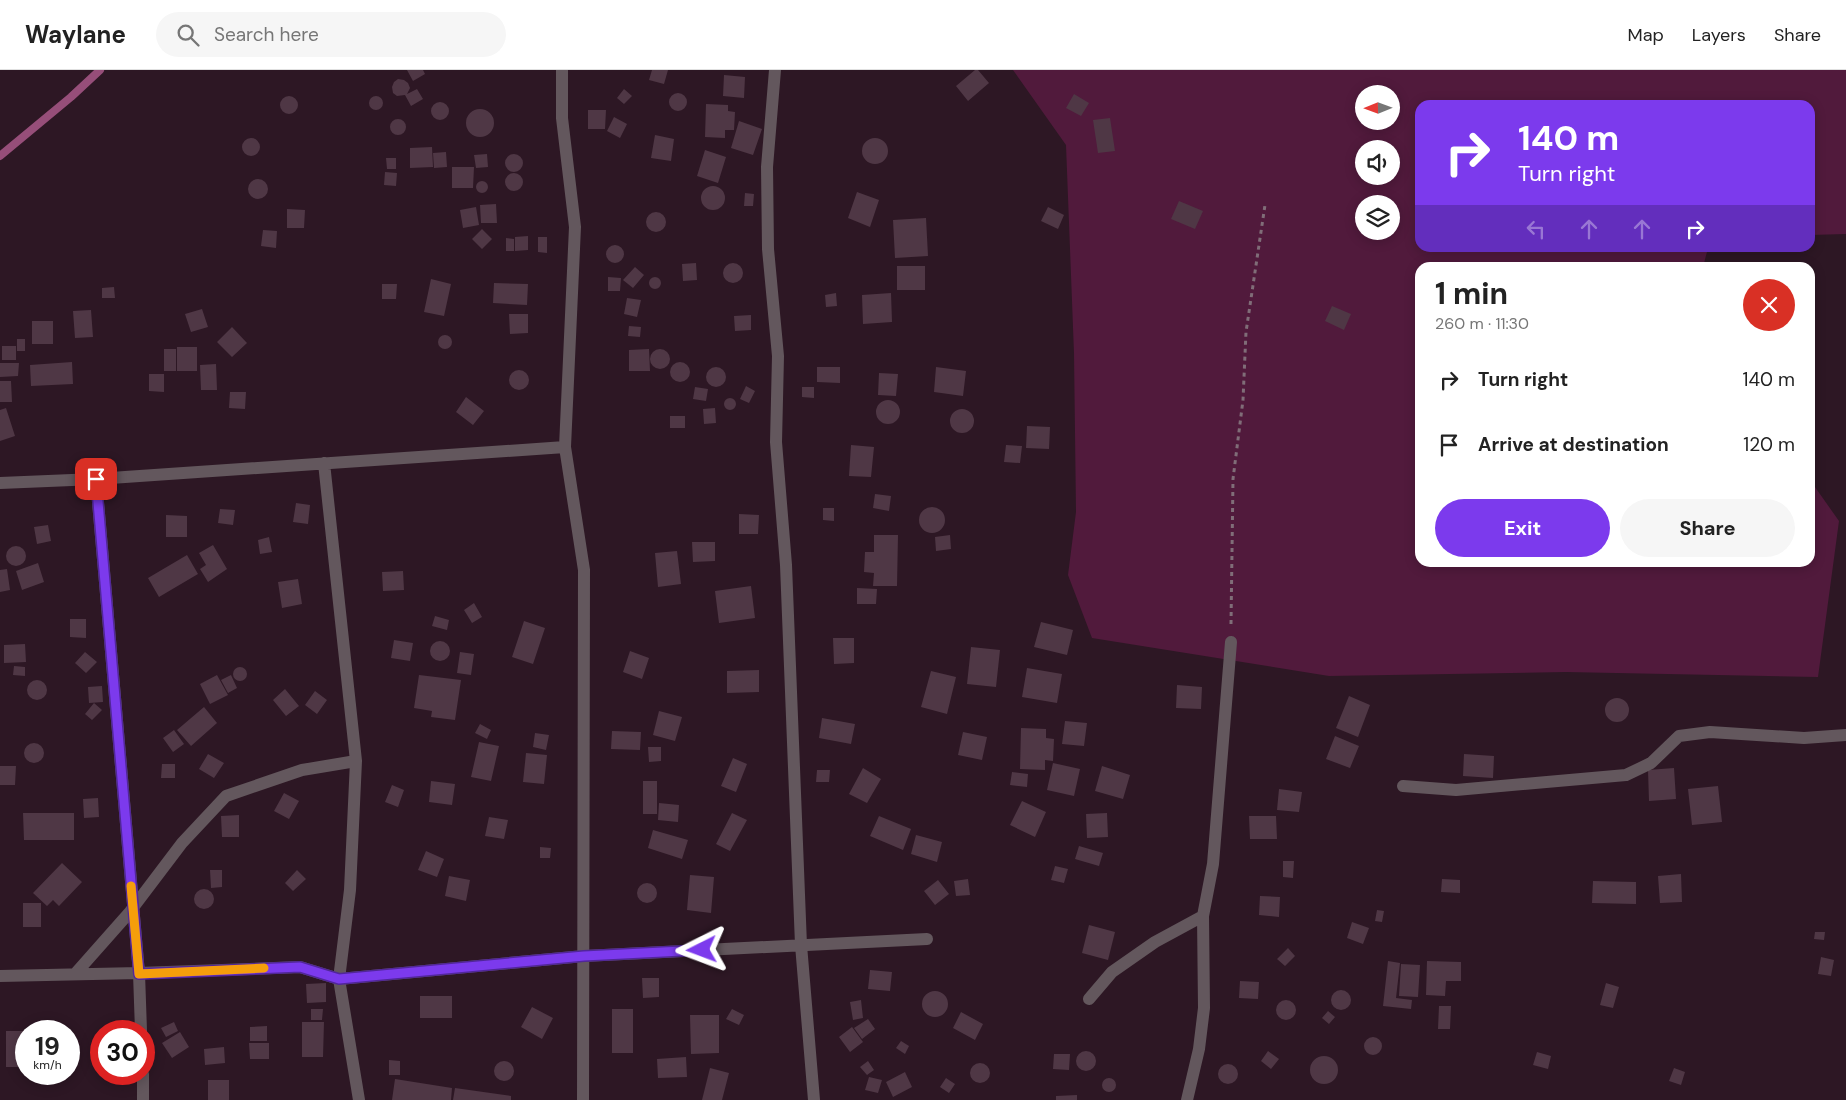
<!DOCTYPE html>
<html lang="en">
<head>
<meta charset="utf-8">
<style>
	:root { --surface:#fff; --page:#f6f6f6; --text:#222; --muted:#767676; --line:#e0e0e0; --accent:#7c3aed }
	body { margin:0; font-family:"DM Sans",sans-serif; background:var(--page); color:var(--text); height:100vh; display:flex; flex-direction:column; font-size:19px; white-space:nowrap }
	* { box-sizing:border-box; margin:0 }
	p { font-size:16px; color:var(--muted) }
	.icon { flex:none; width:28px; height:28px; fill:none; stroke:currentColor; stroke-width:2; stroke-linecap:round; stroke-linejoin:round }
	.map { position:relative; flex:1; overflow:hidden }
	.side { position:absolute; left:1415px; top:192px; width:400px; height:305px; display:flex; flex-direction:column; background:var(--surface); border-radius:15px; box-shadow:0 2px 12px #0003 }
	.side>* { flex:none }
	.top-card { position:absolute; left:1415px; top:30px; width:400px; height:152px; border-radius:15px; box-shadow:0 2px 12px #0003; background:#7c3aed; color:#fff; overflow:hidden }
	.needle { width:32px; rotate:269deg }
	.controls { position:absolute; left:1355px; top:15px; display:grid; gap:10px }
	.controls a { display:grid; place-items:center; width:45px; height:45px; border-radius:50%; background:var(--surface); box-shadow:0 2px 12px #0003; font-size:25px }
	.speed { position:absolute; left:15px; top:950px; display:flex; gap:10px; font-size:25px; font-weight:700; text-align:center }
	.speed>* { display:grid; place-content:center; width:65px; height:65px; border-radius:50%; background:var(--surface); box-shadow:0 2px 12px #0003; line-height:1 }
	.speed small { font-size:12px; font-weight:400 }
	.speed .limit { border:8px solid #d22; background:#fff; color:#111 }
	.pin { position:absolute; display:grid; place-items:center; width:42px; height:42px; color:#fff; margin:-21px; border-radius:10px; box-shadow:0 2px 8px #0006 }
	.me { position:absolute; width:55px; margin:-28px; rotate:267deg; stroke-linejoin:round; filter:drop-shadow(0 0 4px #0008) }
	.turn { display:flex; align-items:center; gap:18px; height:105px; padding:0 20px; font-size:22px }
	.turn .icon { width:65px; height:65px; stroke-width:2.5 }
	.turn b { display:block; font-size:35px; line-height:42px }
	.lanes { display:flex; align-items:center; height:48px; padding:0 20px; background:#0003; justify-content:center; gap:25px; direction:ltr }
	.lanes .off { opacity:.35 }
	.round { display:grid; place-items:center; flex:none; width:52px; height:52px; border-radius:26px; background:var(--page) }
	.head { display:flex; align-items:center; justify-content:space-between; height:85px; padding:0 20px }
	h1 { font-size:30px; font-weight:700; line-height:38px }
	.button { display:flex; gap:10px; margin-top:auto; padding:10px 20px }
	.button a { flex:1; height:58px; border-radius:30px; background:var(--accent); color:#fff; font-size:20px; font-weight:700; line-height:58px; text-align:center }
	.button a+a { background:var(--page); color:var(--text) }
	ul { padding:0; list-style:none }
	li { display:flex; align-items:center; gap:15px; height:65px; padding:0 20px }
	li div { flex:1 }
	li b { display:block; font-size:19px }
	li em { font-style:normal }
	header { display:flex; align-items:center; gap:30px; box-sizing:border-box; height:70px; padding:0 25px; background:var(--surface); border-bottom:1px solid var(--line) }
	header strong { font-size:24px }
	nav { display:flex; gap:28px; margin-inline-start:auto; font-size:18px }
	.search { width:350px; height:45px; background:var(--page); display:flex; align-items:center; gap:12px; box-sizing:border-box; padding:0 18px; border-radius:28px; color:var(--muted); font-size:19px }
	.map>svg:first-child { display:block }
	.green { fill:#511a3c; fill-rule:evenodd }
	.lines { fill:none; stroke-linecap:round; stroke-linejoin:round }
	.stream { stroke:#964e79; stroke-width:8 }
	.building { fill:#4f3745 }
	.path { stroke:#806d78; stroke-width:3; stroke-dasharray:4 4; stroke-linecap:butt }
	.street { stroke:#63575d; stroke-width:12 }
	.route-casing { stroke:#51269a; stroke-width:12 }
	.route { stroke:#7c3aed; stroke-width:9 }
	.slow { stroke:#f59e0b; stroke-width:9 }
</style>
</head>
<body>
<header>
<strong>Waylane</strong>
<div class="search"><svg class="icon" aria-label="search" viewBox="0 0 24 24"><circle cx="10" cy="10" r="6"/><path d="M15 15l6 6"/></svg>Search here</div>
<nav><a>Map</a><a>Layers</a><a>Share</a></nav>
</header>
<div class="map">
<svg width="1846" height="1030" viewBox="0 0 1846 1030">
	<rect width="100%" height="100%" fill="#2d1724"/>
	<path class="green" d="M1013,0H1846V164L1810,165V35H1420V178H1708L1703,197L1420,198V492H1810V410L1839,451L1818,607L1566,602L1329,606L1092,568L1068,505L1076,442L1074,283L1066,75ZM1364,24H1391V51H1364ZM1364,79H1391V106H1364ZM1364,134H1391V161H1364Z"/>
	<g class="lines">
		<path class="stream" d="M0,86L71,27L100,0"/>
	</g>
	<path class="building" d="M407,0H423L425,4L413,11Z
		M652,0H668L664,14L649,10Z
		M975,0H978L989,13L968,31L956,16Z
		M724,5L745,7L744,28L723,26Z
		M398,9L404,10L408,13L410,18L407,24L417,19L423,29L411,36L405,25L397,26L393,23L392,17L394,12Z
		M624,19L632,26L624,34L617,28Z
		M669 32a9 9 0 1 1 18 0a9 9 0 1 1-18 0Z
		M1074,24L1089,33L1081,46L1066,38Z
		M369 33a7 7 0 1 1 14 0a7 7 0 1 1-14 0Z
		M280 35a9 9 0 1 1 18 0a9 9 0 1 1-18 0Z
		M431 41a9 9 0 1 1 18 0a9 9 0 1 1-18 0Z
		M706,34L728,35V41L735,42L734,60H725V68L705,67Z
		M466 53a14 14 0 1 1 28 0a14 14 0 1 1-28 0Z
		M588,40H606L605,59H588Z
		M614,47L627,54L620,68L607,61Z
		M1110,48L1115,81L1098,83L1093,50Z
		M390 57a8 8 0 1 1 16 0a8 8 0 1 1-16 0Z
		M739,51L762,59L753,85L731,78Z
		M655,65L674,69L671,91L651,88Z
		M862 81a13 13 0 1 1 26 0a13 13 0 1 1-26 0Z
		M242 77a9 9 0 1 1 18 0a9 9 0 1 1-18 0Z
		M432,77L433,97L410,98V78Z
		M705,80L726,87L718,113L697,106Z
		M446,82L447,97L434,98L433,83Z
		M487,84L488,97L476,98L474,85Z
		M505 93a9 9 0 1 1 18 0a9 9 0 1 1-18 0Z
		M386,88H396V99H387Z
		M452,97H474L473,118H452Z
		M385,102L397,103L396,116L384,115Z
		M505 112a9 9 0 1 1 18 0a9 9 0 1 1-18 0Z
		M248 119a10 10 0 1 1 20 0a10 10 0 1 1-20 0Z
		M476 117a6 6 0 1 1 12 0a6 6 0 1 1-12 0Z
		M701 128a12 12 0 1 1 24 0a12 12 0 1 1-24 0Z
		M857,122L879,130L870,157L848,148Z
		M745,123L754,124L753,136H744Z
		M1179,131L1203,141L1195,159L1171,149Z
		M496,134L497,153H481L480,135Z
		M476,137L479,155L463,158L460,140Z
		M1048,137L1064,145L1058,159L1041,151Z
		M287,139L305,140L304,158H287Z
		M646 152a10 10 0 1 1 20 0a10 10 0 1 1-20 0Z
		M926,148L928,186L895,188L893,150Z
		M482,159L492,169L482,179L472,169Z
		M263,160L277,161L276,178L261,176Z
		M528,166V180L515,181V167Z
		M538,167H547V183L538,182Z
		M506,168L514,169V181H506Z
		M606 184a9 9 0 1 1 18 0a9 9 0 1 1-18 0Z
		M696,193L697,210L683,211L682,194Z
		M723 203a10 10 0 1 1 20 0a10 10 0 1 1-20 0Z
		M897,196H925V220H897Z
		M635,197L644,205L633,218L623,210Z
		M649 213a6 6 0 1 1 12 0a6 6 0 1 1-12 0Z
		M608,207L621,208L620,221H608Z
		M431,209L451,214L444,246L424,242Z
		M494,213L528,214L527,235L493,233Z
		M382,214H397L396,229H382Z
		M114,217L115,228H102V218Z
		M836,223L837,236L826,237L825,225Z
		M891,223L892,252L863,254L862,225Z
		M627,228L641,230L637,247L624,244Z
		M1332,236L1351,244L1344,260L1325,251Z
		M202,239L208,257L191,262L185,244Z
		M91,240L93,267L75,268L73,241Z
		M509,244H528V263L510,264Z
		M751,245V260L735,261L734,246Z
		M32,251H53V274H32Z
		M629,256L641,257L640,267L628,266Z
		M232,257L247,273L232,287L217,272Z
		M438 272a7 7 0 1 1 14 0a7 7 0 1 1-14 0Z
		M17,269H25V281H17Z
		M2,276H16V290H2Z
		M177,277H197V301H177Z
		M164,279H176V301H164Z
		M649,279L650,301H629V280Z
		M650 289a10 10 0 1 1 20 0a10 10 0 1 1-20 0Z
		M72,292L73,314L31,316L30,295Z
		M670 302a10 10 0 1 1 20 0a10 10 0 1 1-20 0Z
		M0,293H19L18,306L0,307Z
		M216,294L217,320H201L200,295Z
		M706 307a10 10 0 1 1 20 0a10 10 0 1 1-20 0Z
		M817,297H840V313L817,312Z
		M936,297L966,301L963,326L934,322Z
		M509 310a10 10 0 1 1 20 0a10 10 0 1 1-20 0Z
		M879,303L898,304L896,326L878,325Z
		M149,304H164V322L149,321Z
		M0,311H11L12,332H0Z
		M746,316L755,321L749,333L740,329Z
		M695,317L708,319L706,331L693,329Z
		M802,317H814V328L802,327Z
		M230,322H246L245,339L229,338Z
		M466,327L484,341L473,355L456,342Z
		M724 334a6 6 0 1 1 12 0a6 6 0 1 1-12 0Z
		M876 342a12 12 0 1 1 24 0a12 12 0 1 1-24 0Z
		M6,338L15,366L0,371V340Z
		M715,338L716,353L704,354L703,339Z
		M950 351a12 12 0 1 1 24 0a12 12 0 1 1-24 0Z
		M670,346H685V358H670Z
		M1027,356L1050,357L1049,379L1026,378Z
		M851,375L874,377L871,407L849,406Z
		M1006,375L1022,376L1020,393L1004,392Z
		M875,424L891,426L889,441L873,438Z
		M296,433L310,435L308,454L293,452Z
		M919 450a13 13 0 1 1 26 0a13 13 0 1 1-26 0Z
		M823,438H834V451L823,450Z
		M220,439L235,440L233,455L218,453Z
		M739,444L759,445L758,464H739Z
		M166,445L187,446V467H166Z
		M48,455L51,471L37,474L34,457Z
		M874,465H898L897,516H873L874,503L864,502L865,482H874Z
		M950,465L951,479L936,481L935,467Z
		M269,467L272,482L260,484L258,470Z
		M692,472H715V491L693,492Z
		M213,475L227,499L208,512L200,499L206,495L199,483Z
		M6 486a10 10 0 1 1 20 0a10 10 0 1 1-20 0Z
		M677,481L681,514L658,517L655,483Z
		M187,485L198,504L159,527L148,508Z
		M38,493L44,512L22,520L16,501Z
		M7,499L10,520L0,522V500Z
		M403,501L404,520L383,521L382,502Z
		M298,509L302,534L282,538L278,512Z
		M751,516L755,548L719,553L715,521Z
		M857,518L877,519L876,534H857Z
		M474,533L482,547L472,553L464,540Z
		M435,546L449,550L447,560L432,556Z
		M70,549H86V568L70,567Z
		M524,551L545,558L533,594L512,587Z
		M1041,552L1073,560L1067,585L1034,577Z
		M833,568H854V593L834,594Z
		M394,570L413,573L410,591L391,588Z
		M430 581a10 10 0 1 1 20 0a10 10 0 1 1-20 0Z
		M25,574L26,592L4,593V575Z
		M971,577L1000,580L996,617L967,614Z
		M630,581L649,588L642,609L623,602Z
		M85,582L97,592L86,603L75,593Z
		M460,582L474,584L471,605L457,603Z
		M14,596L25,597V606L13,605Z
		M233 604a7 7 0 1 1 14 0a7 7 0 1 1-14 0Z
		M1027,598L1062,604L1057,633L1022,627Z
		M759,600V622L727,623V601Z
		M931,601L956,607L947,644L921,637Z
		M217,605L228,625L210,634L200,614Z
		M231,605L237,618L228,623L221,610Z
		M419,605L461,610L455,650L431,647L432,641L414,638Z
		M27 620a10 10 0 1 1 20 0a10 10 0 1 1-20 0Z
		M1177,615L1202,617L1201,639L1176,638Z
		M102,616L103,632L89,633L88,617Z
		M285,619L299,636L286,646L273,630Z
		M315,621L327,630L317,644L305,635Z
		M1349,626L1370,635L1358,667L1336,658Z
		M1605 640a12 12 0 1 1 24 0a12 12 0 1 1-24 0Z
		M94,633L102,640L92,650L85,644Z
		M204,637L217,653L191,676L177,660Z
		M659,641L682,647L675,671L653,665Z
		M822,648L855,654L851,674L819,668Z
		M1065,651L1087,653L1084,676L1062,674Z
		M480,654L491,660L487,669L475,663Z
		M1021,658L1046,659V668L1054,669L1053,691L1045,690V700L1020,699Z
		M174,660L184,674L173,682L163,668Z
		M612,661L641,662L640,680L611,679Z
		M963,662L987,667L982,690L958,685Z
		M535,663L549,665L546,680L533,677Z
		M1335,666L1359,676L1350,698L1326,689Z
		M479,672L499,676L491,711L471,707Z
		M24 683a10 10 0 1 1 20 0a10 10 0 1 1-20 0Z
		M648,677H661V691L649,692Z
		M526,683L547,685L544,714L523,712Z
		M208,684L224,693L214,708L199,699Z
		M1464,684L1494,686L1493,708L1463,706Z
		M733,688L747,694L736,722L721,716Z
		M1053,693L1080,699L1074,726L1047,720Z
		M162,694H175V708H161Z
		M0,696H16L15,715H0Z
		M1102,696L1130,705L1123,729L1095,721Z
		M863,698L881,709L867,733L849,724Z
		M1674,698L1676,729L1649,731L1648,700Z
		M817,700H830L829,712H816Z
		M1012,702L1028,704L1027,717L1010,715Z
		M431,711L455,714L452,735L429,732Z
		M643,711H657V744H643Z
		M392,715L404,720L398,737L385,732Z
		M1718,716L1722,752L1692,755L1688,719Z
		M1279,719L1302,722L1299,742L1277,740Z
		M284,723L299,731L289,749L274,741Z
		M98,728L99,747L84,748L83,729Z
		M1022,731L1046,742L1035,767L1010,755Z
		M659,733L679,735L678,752L658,750Z
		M23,743H74V770H24Z
		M732,743L747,750L730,781L716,774Z
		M1107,743L1108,767L1087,768L1086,744Z
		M239,745V767H222L221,746Z
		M879,746L911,759L903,780L870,766Z
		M1249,746H1276L1277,769H1250Z
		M489,747L508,750L504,769L485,766Z
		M653,760L688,770L682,789L648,778Z
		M916,765L942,772L937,792L911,784Z
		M1079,776L1103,783L1099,796L1075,789Z
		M540,777L551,778L550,788H540Z
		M426,781L444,789L437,807L418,800Z
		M1283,791H1294L1293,808L1283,807Z
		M62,793L82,812L59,836L53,830L47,836L33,823Z
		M1055,796L1068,799L1064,813L1051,810Z
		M210,800H222V817L211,818Z
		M297,800L306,809L293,821L285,813Z
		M1681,804L1682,832L1660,833L1658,806Z
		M690,805L714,807L711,843L687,840Z
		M449,806L470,810L466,831L445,826Z
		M968,809L970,825L956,826L954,811Z
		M1442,809L1460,810V823L1441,822Z
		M938,810L949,824L935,835L924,821Z
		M1593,811L1636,812V834L1592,833Z
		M637 823a10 10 0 1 1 20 0a10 10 0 1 1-20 0Z
		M194 829a10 10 0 1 1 20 0a10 10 0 1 1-20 0Z
		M1260,826L1280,827L1279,847L1259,845Z
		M23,833H41V857H23Z
		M1377,840L1384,841L1382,852L1375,851Z
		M1352,852L1369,858L1363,874L1347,868Z
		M1089,855L1115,862L1108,890L1082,883Z
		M1815,862H1825L1824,870L1814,869Z
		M1288,878L1295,886L1285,896L1277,889Z
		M1821,887L1834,890L1831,906L1818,904Z
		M1388,891L1400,893L1396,928L1412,930L1411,939L1383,936Z
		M1427,891L1461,892V911H1446L1445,926L1426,925Z
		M1401,894L1420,895L1418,927L1399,926Z
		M870,900L892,902L890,921L868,919Z
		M642,908H659V927L643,928Z
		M1240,911L1259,912L1258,929L1239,928Z
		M326,913V932L307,933L306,914Z
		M1606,913L1619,917L1613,938L1600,935Z
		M1331 930a10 10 0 1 1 20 0a10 10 0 1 1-20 0Z
		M922 934a13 13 0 1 1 26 0a13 13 0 1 1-26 0Z
		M420,926H452V948H420Z
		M1276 940a10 10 0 1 1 20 0a10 10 0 1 1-20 0Z
		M861,930L863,948L853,950L850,932Z
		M1439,936H1451L1450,959H1438Z
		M532,937L553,948L542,969L521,957Z
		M311,939H323L322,950H311Z
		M612,939H633V983H612Z
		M732,939L744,945L739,955L726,949Z
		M1328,941L1335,947L1329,954L1322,948Z
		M961,942L983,954L975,970L953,958Z
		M690,945H719V983L691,984Z
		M868,949L875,959L862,969L854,958Z
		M174,952L178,961L166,967L161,958Z
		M302,952H324L323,987H302Z
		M267,956V971H250V957Z
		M852,957L863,972L850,982L839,967Z
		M6,961H26V997H6Z
		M180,962L189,977L172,988L162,973Z
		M1364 976a9 9 0 1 1 18 0a9 9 0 1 1-18 0Z
		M901,971L909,976L905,984L896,978Z
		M249,973H269V989H250Z
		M224,977L225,993L205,995L204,979Z
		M1268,981L1279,989L1271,999L1261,991Z
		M1076 991a10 10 0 1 1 20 0a10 10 0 1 1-20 0Z
		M1537,982L1551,986L1548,999L1533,995Z
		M1054,984H1070L1069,1000L1053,999Z
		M1310 1000a14 14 0 1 1 28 0a14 14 0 1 1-28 0Z
		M686,987L687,1007L658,1008L657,989Z
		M389,990L400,991V1005H389Z
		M494 1001a10 10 0 1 1 20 0a10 10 0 1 1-20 0Z
		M868,991L874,1000L867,1005L860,997Z
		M970 1003a10 10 0 1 1 20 0a10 10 0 1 1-20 0Z
		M1218 1004a10 10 0 1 1 20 0a10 10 0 1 1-20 0Z
		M710,998L729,1003L722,1030H702Z
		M1674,998L1685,1002L1681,1015L1669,1011Z
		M905,1002L912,1017L893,1027L886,1012Z
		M869,1007L882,1010L878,1023L865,1020Z
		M1102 1015a7 7 0 1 1 14 0a7 7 0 1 1-14 0Z
		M946,1008L955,1014L949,1023L940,1017Z
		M395,1009L452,1018L451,1030H392Z
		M208,1010H229V1030H208Z
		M455,1018L511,1026V1030H453Z
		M1077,1025V1030H1056V1026Z"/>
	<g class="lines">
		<path class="path" d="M1231,554L1233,409L1243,330L1246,262L1265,135"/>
		<path class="street" d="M562,0V48L575,157L565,377L584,500L583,1030
			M775,0L767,97L768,179L778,286L776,372L786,495L801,875L814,1030
			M96,409L139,903L141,961
			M0,413L96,409L565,377
			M356,691L350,820L339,909L359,1030
			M1403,716L1456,720L1626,705L1651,693L1679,666L1710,662L1804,668L1846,665
			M75,904L129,843L182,773L226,726L302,700L356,691L324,393
			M0,906L139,903L300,897L339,909L584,886L927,869
			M1089,929L1112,902L1155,872L1203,846
			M143,1030V1004
			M1187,1030L1199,979L1204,938L1203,846L1213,794L1231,572"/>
	</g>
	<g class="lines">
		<g class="route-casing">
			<path id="route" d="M96,409L139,904L300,897L339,909L584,886L702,880"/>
		</g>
		<use href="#route" class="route"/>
		<path class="slow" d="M131,816L139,904L264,898"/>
	</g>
</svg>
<div class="controls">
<a><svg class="needle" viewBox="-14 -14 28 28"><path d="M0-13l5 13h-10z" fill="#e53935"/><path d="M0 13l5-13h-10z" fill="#767676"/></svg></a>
<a><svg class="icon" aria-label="sound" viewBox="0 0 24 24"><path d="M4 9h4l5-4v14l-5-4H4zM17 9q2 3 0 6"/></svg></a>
<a><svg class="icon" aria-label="layers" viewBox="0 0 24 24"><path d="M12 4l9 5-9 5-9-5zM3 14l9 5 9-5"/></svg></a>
</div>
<div class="speed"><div>19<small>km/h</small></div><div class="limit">30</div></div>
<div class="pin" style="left:96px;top:409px;background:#d93025"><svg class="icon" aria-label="arrive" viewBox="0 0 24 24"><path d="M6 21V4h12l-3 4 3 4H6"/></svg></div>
<svg class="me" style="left:702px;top:880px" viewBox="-20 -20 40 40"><path d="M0-17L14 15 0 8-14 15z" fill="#7c3aed" stroke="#fff" stroke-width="4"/></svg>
<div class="top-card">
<div class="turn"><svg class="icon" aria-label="right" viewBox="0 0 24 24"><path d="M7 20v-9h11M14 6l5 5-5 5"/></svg><div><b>140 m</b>Turn right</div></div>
<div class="lanes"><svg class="icon off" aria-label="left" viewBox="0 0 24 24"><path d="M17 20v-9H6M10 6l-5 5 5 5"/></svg><svg class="icon off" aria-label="ahead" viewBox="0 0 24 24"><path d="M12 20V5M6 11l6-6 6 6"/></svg><svg class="icon off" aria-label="ahead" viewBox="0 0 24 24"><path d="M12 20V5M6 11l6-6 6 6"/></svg><svg class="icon" aria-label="right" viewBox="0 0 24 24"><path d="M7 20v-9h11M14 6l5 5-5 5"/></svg></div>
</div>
<section class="side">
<div class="head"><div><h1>1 min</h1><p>260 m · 11:30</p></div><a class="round" style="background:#d93025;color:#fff"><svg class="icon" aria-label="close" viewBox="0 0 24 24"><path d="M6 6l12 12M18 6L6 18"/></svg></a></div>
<ul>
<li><svg class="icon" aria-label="right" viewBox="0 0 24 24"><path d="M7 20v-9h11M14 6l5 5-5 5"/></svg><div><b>Turn right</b></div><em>140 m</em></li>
<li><svg class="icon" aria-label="arrive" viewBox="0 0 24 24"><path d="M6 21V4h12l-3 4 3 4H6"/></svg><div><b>Arrive at destination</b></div><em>120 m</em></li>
</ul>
<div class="button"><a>Exit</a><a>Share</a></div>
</section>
</div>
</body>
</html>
